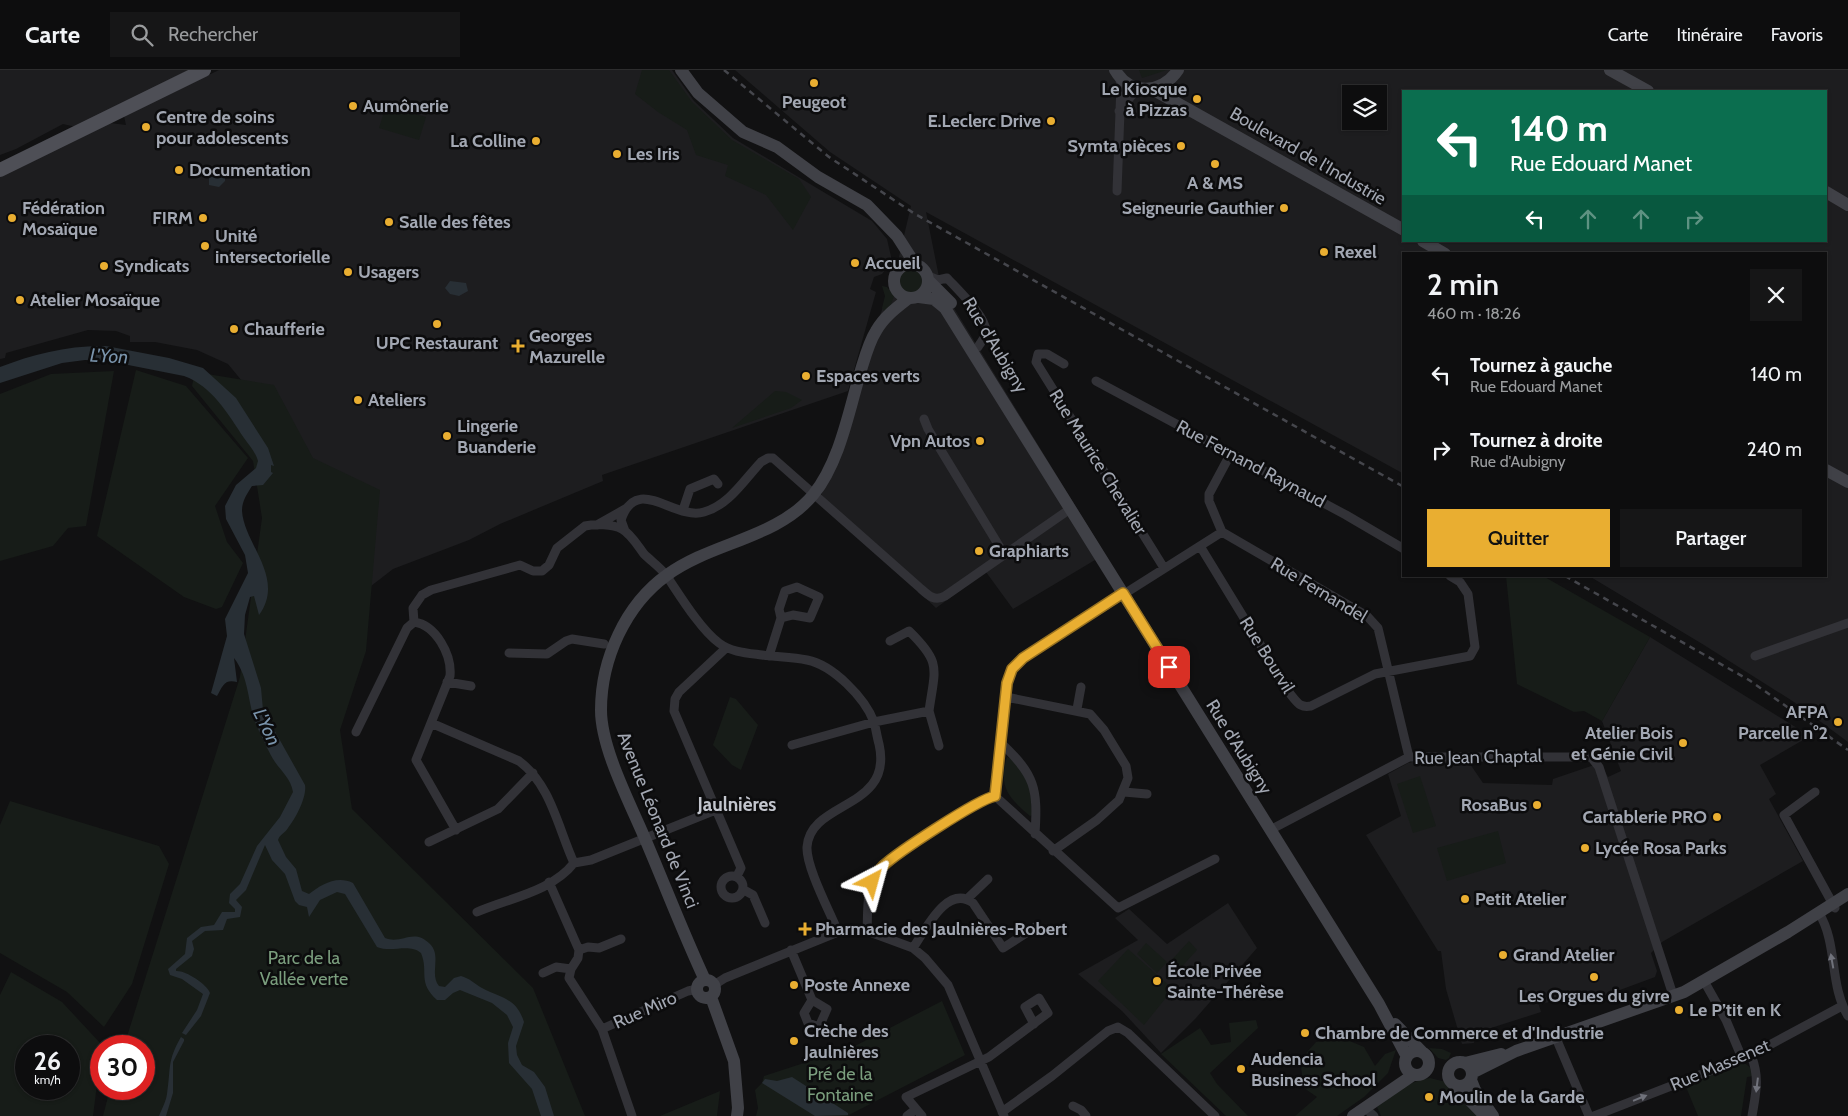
<!DOCTYPE html>
<html lang="fr">
<head>
<meta charset="utf-8">
<style>
	:root { --surface:#0d0d0e; --page:#161617; --text:#f1f3f6; --muted:#9a9c9e; --line:#2d2d2e; --accent:#e9ae31 }
	body { margin:0; font-family:Cabin,sans-serif; background:var(--page); color:var(--text); height:100vh; display:flex; flex-direction:column; font-size:19px; white-space:nowrap }
	* { box-sizing:border-box; margin:0 }
	p { font-size:16px; color:var(--muted) }
	.icon { flex:none; width:28px; height:28px; fill:none; stroke:currentColor; stroke-width:2; stroke-linecap:round; stroke-linejoin:round }
	.map { position:relative; flex:1; overflow:hidden }
	.drawer { position:absolute; left:1402px; top:182px; width:425px; height:325px; display:flex; flex-direction:column; background:var(--surface); border-radius:0px; box-shadow:0 1px 4px #0004,0 0 0 1px var(--line) }
	.drawer>* { flex:none }
	.hud { position:absolute; left:1402px; top:20px; width:425px; height:152px; border-radius:0px; box-shadow:0 1px 4px #0004,0 0 0 1px var(--line); background:#0b6e4f; color:#fff; overflow:hidden }
	.fabs { position:absolute; left:1342px; top:15px; display:grid; gap:10px }
	.fabs a { display:grid; place-items:center; width:45px; height:45px; border-radius:0px; background:var(--surface); box-shadow:0 1px 4px #0004,0 0 0 1px var(--line); font-size:25px }
	.speed { position:absolute; left:15px; top:965px; display:flex; gap:10px; font-size:25px; font-weight:700; text-align:center }
	.speed>* { display:grid; place-content:center; width:65px; height:65px; border-radius:50%; background:var(--surface); box-shadow:0 1px 4px #0004,0 0 0 1px var(--line); line-height:1 }
	.speed small { font-size:12px; font-weight:400 }
	.speed .limit { border:8px solid #d22; background:#fff; color:#111 }
	.pin { position:absolute; display:grid; place-items:center; width:42px; height:42px; color:#fff; margin:-21px; border-radius:10px; box-shadow:0 2px 8px #0006 }
	.me { position:absolute; width:55px; margin:-28px; rotate:39deg; stroke-linejoin:round; filter:drop-shadow(0 0 4px #0008) }
	.turn { display:flex; align-items:center; gap:18px; height:105px; padding:0 25px; font-size:22px }
	.turn .icon { width:65px; height:65px; stroke-width:2.5 }
	.turn b { display:block; font-size:35px; line-height:42px }
	.lanes { display:flex; align-items:center; height:48px; padding:0 25px; background:#0003; justify-content:center; gap:25px; direction:ltr }
	.lanes .off { opacity:.35 }
	.round { display:grid; place-items:center; flex:none; width:52px; height:52px; border-radius:0px; background:var(--page) }
	.overview { display:flex; align-items:center; justify-content:space-between; height:85px; padding:0 25px }
	h1 { font-size:30px; font-weight:600; line-height:38px }
	.button { display:flex; gap:10px; margin-top:auto; padding:10px 25px }
	.button a { flex:1; height:58px; border-radius:0px; background:var(--accent); color:#111; font-size:20px; font-weight:600; line-height:58px; text-align:center }
	.button a+a { background:var(--page); color:var(--text) }
	ul { padding:0; list-style:none }
	li { display:flex; align-items:center; gap:15px; height:75px; padding:0 25px }
	li div { flex:1 }
	li b { display:block; font-size:19px }
	li em { font-style:normal }
	header { display:flex; align-items:center; gap:30px; box-sizing:border-box; height:70px; padding:0 25px; background:var(--surface); border-bottom:1px solid var(--line) }
	header strong { font-size:24px }
	nav { display:flex; gap:28px; margin-inline-start:auto; font-size:18px }
	.search { width:350px; height:45px; background:var(--page); display:flex; align-items:center; gap:12px; box-sizing:border-box; padding:0 18px; border-radius:0px; color:var(--muted); font-size:19px }
	.map>svg:first-child { display:block }
	.built { fill:#1d1d1f; fill-rule:evenodd }
	.green { fill:#171c18; fill-rule:evenodd }
	.water { fill:#282f35 }
	.lines { fill:none; stroke-linecap:round; stroke-linejoin:round }
	.street { stroke:#323237; stroke-width:9 }
	.secondary { stroke:#404147; stroke-width:12 }
	.primary { stroke:#4e4f56; stroke-width:14 }
	.rail { stroke:#45464c; stroke-width:2.5; stroke-dasharray:6 5; stroke-linecap:butt }
	.oneway { fill:#70727b }
	.route-casing { stroke:#977120; stroke-width:12 }
	.route { stroke:#e9ae31; stroke-width:9 }
	.poi-dot { fill:#e9ae31; stroke:#0c0c0d; stroke-width:2 }
	.labels { text-anchor:middle; dominant-baseline:central; stroke-width:5; stroke-linejoin:round; paint-order:stroke }
	.poi-label { font-size:18px; font-weight:bold; fill:#a2a7b2; stroke:#0c0c0d; text-anchor:start }
	.street-label { font-size:18px; fill:#a2a7b2; stroke:#0c0c0d }
	.park-label { font-size:18px; fill:#7a9d7d; stroke:#0c0c0d }
	.water-label { font-size:19px; font-style:italic; fill:#7a94ac; stroke:#0c0c0d }
	.neighbourhood-label { font-size:19px; font-weight:bold; fill:#c3c6ce; stroke:#0c0c0d }
</style>
</head>
<body>
<header>
<strong>Carte</strong>
<div class="search"><svg class="icon" aria-label="search" viewBox="0 0 24 24"><circle cx="10" cy="10" r="6"/><path d="M15 15l6 6"/></svg>Rechercher</div>
<nav><a>Carte</a><a>Itinéraire</a><a>Favoris</a></nav>
</header>
<div class="map">
<svg width="1848" height="1046" viewBox="0 0 1848 1046">
	<rect width="100%" height="100%" fill="#111112"/>
	<path class="built" d="M0,0H189L76,57L63,54L16,79L0,85Z
		M219,0H672L694,31L733,68L872,151L887,169L892,191L882,204L874,207L870,219L876,222L848,321L602,405L603,411L500,454L469,470L393,499L362,523L266,340L228,294L197,280L155,272H130V266L116,261L88,260L6,283L5,288L0,289V107L110,53L126,55L124,46Z
		M735,0H1848V672L1794,632L1704,575L1589,506H1826V184H1404V404L926,142L941,217L1105,484L1013,539L986,502L936,538L820,429L898,191L911,136L830,82ZM1404,21H1826V171H1404ZM1351,24H1379V51H1351Z
		M1650,567L1810,666L1760,695L1776,724L1769,729L1803,791L1662,872L1651,883L1657,901L1655,907L1574,937L1571,931L1564,933L1562,928L1539,935L1541,942L1488,959L1489,962L1473,968L1474,973L1462,974L1446,919L1441,881H1438L1366,765L1401,746L1388,704L1408,693L1421,690L1468,691L1483,713L1552,715L1553,709L1600,693L1608,707L1621,701L1602,651Z
		M1228,833L1257,878L1196,948L1161,983L1122,941L1078,904L1138,870L1115,848L1129,839L1167,874Z"/>
	<path class="green" d="M642,0H669L692,32L732,70L799,109L811,127L793,160L766,125L725,106L728,95L696,85L687,60L658,42L635,24Z
		M1139,0H1167L1142,8Z
		M386,36L426,47L419,70L379,58Z
		M900 211a12 12 0 1 1 24 0a12 12 0 1 1-24 0Z
		M882,216L887,217L894,226L889,240L885,242L882,238L885,226Z
		M136,300L186,316L248,388L215,436L227,472L243,493L222,537L216,539L184,527L97,466Z
		M114,301L86,456L68,458L53,476L0,491V324L51,304Z
		M195,302L274,315L313,388L380,420L366,581L340,660L352,739L533,918L585,1046H103L110,1019H144V976H124L240,607L262,448L253,391L192,316Z
		M775,321L786,322L802,330L791,338L732,358Z
		M1506,506H1543L1650,567L1602,651L1584,641L1574,642L1517,614Z
		M730,627L736,629L758,655L741,700L732,695L713,675Z
		M1007,687C1029,694 1032,726 1032,745L1030,746C1008,727 998,717 1007,687Z
		M1420,706L1436,756L1413,763L1397,714Z
		M10,731L159,776L169,794L132,914L104,957L67,922L0,883V755Z
		M1498,761L1506,793L1447,811L1437,778Z
		M1189,871L1197,880L1176,903L1167,895Z
		M1146,873L1167,892L1157,903L1137,884Z
		M1128,879L1173,919L1144,955L1098,911Z
		M11,902L62,932L102,975L93,1046H0V925ZM26,976H69V1019H26Z
		M942,931L965,985L847,1046H756L758,1038L755,1020L762,1013L764,1006L853,977Z
		M1256,950L1258,958L1210,1003L1217,1014L1248,1046H1226L1161,984L1200,958L1211,975L1231,972L1229,953Z
		M1345,969L1364,977L1375,996L1385,984L1396,980L1388,1003L1364,1027L1337,1046H1295L1317,1027L1304,1018L1300,990L1316,972Z
		M1429,978L1442,979L1451,983L1449,988L1446,990L1438,988Z
		M1742,991L1752,999L1754,1006L1747,1007L1741,1046H1698L1686,1017Z
		M1430,1008L1446,1012L1482,1046H1381L1377,1037C1397,1022 1404,1013 1430,1008Z
		M720,1021L717,1046H660Z"/>
	<path class="water" d="M219,101L225,106V111L219,117L209,115V104L216,106Z
		M450,211L466,213L468,221L459,226L450,224L445,218Z
		M106,276L169,288L203,298L236,328L268,378L274,396L271,395V402L273,403L263,415L252,416C247,424 242,431 242,441C244,474 286,508 259,545L254,526L250,527L245,545L244,564L261,618L263,640L305,715C307,727 296,748 288,758C285,763 280,764 278,770L286,787L296,799L302,821L309,824C321,815 336,805 353,813L385,868C402,875 413,857 430,874C442,886 429,904 439,916L445,917L454,908L461,906C469,908 475,914 482,918C500,928 516,927 524,952L516,976L517,985L522,995L534,1002L545,1017L554,1046H541L532,1019L509,993L508,973L513,957L507,945L492,933L460,920L453,923L445,930H437C417,912 429,902 421,883C409,873 392,883 377,877L345,824L337,822L320,830L309,847L307,837L299,835L295,831L285,804L272,790L265,775L246,820L236,830L242,837L240,847L227,849L223,860L205,861L192,871L194,879L192,886L176,899V901C185,900 207,914 210,923L201,946L186,965L182,963L197,940L203,924L182,909L170,905L168,899L185,884L187,868L201,857L214,855L222,842H235V839L229,833L230,824L240,814L257,776L280,747L293,722C291,709 282,702 275,692C269,683 264,671 259,661C247,638 251,610 234,588L237,612C224,609 223,616 217,626L211,623L227,566L225,549L248,503L245,485L226,449L225,436L236,415L256,398L258,391C256,383 249,375 244,368C228,344 212,316 184,306L108,291L85,290L62,293L0,313V297C33,284 70,275 106,276Z
		M181,967L184,969V971L173,992V1023L166,1046H159C162,1039 166,1031 167,1024C171,998 167,991 181,967Z
		M792,1007L848,1043V1045L815,1046L762,1013L765,1009L777,1011Z"/>
	<g class="lines">
		<path class="street" d="M1119,41L1138,18
			M1117,121L1121,15L1119,6
			M928,206L938,210L947,208C957,219 988,248 986,263C985,268 980,273 978,277
			M1064,294L1047,284H1038L1036,292L1164,498
			M1096,311L1346,445L1404,479
			M924,349L928,359L1004,484
			M683,440L690,419L714,409L718,414
			M597,455L627,438
			M625,461L621,450C637,403 674,451 704,442C729,435 744,410 761,392L768,388H773L919,517C928,525 934,532 945,526L1070,439
			M1222,462L1367,546L1378,558L1409,687
			M1200,476L1291,625C1298,633 1300,638 1311,636L1375,604L1470,586L1475,577L1468,524L1460,512L1450,506
			M414,552L413,538L422,525L431,520L520,495L533,501H542L549,495L557,478L585,456C594,454 613,454 622,459C631,464 638,476 644,484C651,491 660,497 666,505C679,524 700,559 719,573C731,582 747,583 762,585C777,587 793,587 807,590C833,595 865,628 874,652C876,659 877,667 879,674C894,740 810,730 807,777C806,797 830,842 838,862
			M414,552C436,555 452,585 450,606L416,690L456,760
			M726,578L679,622L675,629L674,641L741,798L737,806
			M509,583L547,584L566,571L572,569L604,574
			M769,586L781,548L779,539L785,521L797,517L819,527L810,548L793,545L781,548
			M1755,586L1848,553
			M447,612L471,616
			M1006,627L1090,644L1104,660L1126,696L1128,708L1119,730L1097,750L1053,781
			M1077,639L1081,617
			M929,641L939,676
			M431,653L519,691C551,715 558,758 574,793
			M356,662L407,558L414,552
			M1001,673C1035,705 1038,718 1035,764
			M792,675L874,652L929,641C935,598 942,593 909,561L890,571
			M1124,722L1147,724
			M1815,722L1784,745L1835,838
			M1270,760L1409,687H1591L1599,697L1673,925
			M429,772L498,739L533,703
			M1215,789L1118,838L995,726V719L1007,613L1012,599L1023,588L1222,462L1209,431V424L1231,383
			M574,793L591,790L723,737
			M721 817a11 11 0 1 1 22 0a11 11 0 1 1-22 0Z
			M549,812L579,880
			M744,820L753,825L765,853
			M967,829L988,809
			M477,842C509,828 551,822 574,793
			M1819,843C1838,874 1829,915 1848,946
			M867,861C868,844 866,819 876,804C886,788 976,730 995,726
			M913,878C925,861 947,813 973,833L1003,878L1037,856
			M791,880L812,930L804,943L808,953L819,957L827,939L812,930
			M571,899L569,908L602,959L688,921L698,919
			M543,903L556,897L571,899L578,888L579,880L588,877L599,878L621,869
			M1704,911L1726,950L1742,988
			M714,915L725,908L838,862L867,861L913,878L925,888L948,915L1004,1046
			M602,959L632,1046
			M1556,968L1589,1046
			M1751,985C1760,1008 1756,1022 1752,1046
			M1073,1036L1081,1040L1086,1046
			M1365,1038L1374,1046
			M1002,1042L1052,1006L1108,961L1118,957L1128,963L1215,1046
			M907,1046L916,1039
			M922,1046L906,1027L989,987L1048,943L1039,928L1025,937L1034,954
			M1594,1046L1751,985L1842,936"/>
		<path class="secondary" d="M681,0L698,23L743,62L777,77L818,107L867,135L897,166L915,194
			M1115,0C1130,26 1162,24 1178,0
			M1610,0L1648,21
			M1152,19L1404,160
			M1826,122L1848,135
			M1423,171L1445,184
			M894 211a17 17 0 1 1 34 0a17 17 0 1 1-34 0Z
			M929,211L951,233
			M919,227L934,229L945,238L1379,934L1407,987
			M1826,400L1848,412
			M705,910C684,865 666,818 646,771C631,735 601,679 601,640C601,590 625,535 667,505C712,472 776,469 813,425C840,392 849,340 861,300C865,287 869,272 876,261C884,247 896,238 909,228
			M697 919a9 9 0 1 1 18 0a9 9 0 1 1-18 0Z
			M711,927L734,991L738,1038L737,1046
			M1395,954L1423,983
			M1405 993a12 12 0 1 1 24 0a12 12 0 1 1-24 0Z
			M1448 1004a12 12 0 1 1 24 0a12 12 0 1 1-24 0Z
			M1465,993L1501,984
			M1472,1003L1516,981L1684,922L1788,862L1848,824
			M1471,1010L1475,1020L1493,1046
			M1456,1016L1485,1046
			M1353,1046L1413,1005"/>
		<path class="primary" d="M0,100L204,0"/>
		<path class="rail" d="M724,0L829,87L915,144L1404,417
			M1565,506L1749,610L1848,680"/>
	</g>
	<defs><path id="oneway-solid" d="M-6-.8H1V-3.2L6.5 0L1 3.2V.8H-6Z" transform="scale(1.25)"/></defs>
	<g class="oneway">
		<use href="#oneway-solid" transform="translate(1832 891) rotate(-100)"/>
		<use href="#oneway-solid" transform="translate(1757 1015) rotate(97)"/>
		<use href="#oneway-solid" transform="translate(1640 1028) rotate(-22)"/>
	</g>
	<g class="lines">
		<g class="route-casing">
			<path id="route" d="M872,812C875,806 878,801 883,796C898,782 977,730 995,726L1007,613L1012,599L1023,588L1123,523L1169,597"/>
		</g>
		<use href="#route" class="route"/>
	</g>
	<g class="poi-dot">
		<circle cx="814" cy="13" r="5"/>
		<circle cx="1197" cy="29" r="5"/>
		<circle cx="353" cy="36" r="5"/>
		<circle cx="1051" cy="51" r="5"/>
		<circle cx="146" cy="57" r="5"/>
		<circle cx="536" cy="71" r="5"/>
		<circle cx="1181" cy="76" r="5"/>
		<circle cx="617" cy="84" r="5"/>
		<circle cx="1215" cy="94" r="5"/>
		<circle cx="179" cy="100" r="5"/>
		<circle cx="1284" cy="138" r="5"/>
		<circle cx="12" cy="148" r="5"/>
		<circle cx="203" cy="148" r="5"/>
		<circle cx="389" cy="152" r="5"/>
		<circle cx="205" cy="176" r="5"/>
		<circle cx="1324" cy="182" r="5"/>
		<circle cx="855" cy="193" r="5"/>
		<circle cx="104" cy="196" r="5"/>
		<circle cx="348" cy="202" r="5"/>
		<circle cx="20" cy="230" r="5"/>
		<circle cx="437" cy="254" r="5"/>
		<circle cx="234" cy="259" r="5"/>
		<path d="M515.5 268.5h5v5h5v5h-5v5h-5v-5h-5v-5h5z"/>
		<circle cx="806" cy="306" r="5"/>
		<circle cx="358" cy="330" r="5"/>
		<circle cx="447" cy="366" r="5"/>
		<circle cx="980" cy="371" r="5"/>
		<circle cx="979" cy="481" r="5"/>
		<circle cx="1838" cy="652" r="5"/>
		<circle cx="1683" cy="673" r="5"/>
		<circle cx="1537" cy="735" r="5"/>
		<circle cx="1717" cy="747" r="5"/>
		<circle cx="1585" cy="778" r="5"/>
		<circle cx="1465" cy="829" r="5"/>
		<path d="M802.5 851.5h5v5h5v5h-5v5h-5v-5h-5v-5h5z"/>
		<circle cx="1503" cy="885" r="5"/>
		<circle cx="1594" cy="907" r="5"/>
		<circle cx="1157" cy="911" r="5"/>
		<circle cx="794" cy="915" r="5"/>
		<circle cx="1679" cy="940" r="5"/>
		<circle cx="1305" cy="963" r="5"/>
		<circle cx="794" cy="971" r="5"/>
		<circle cx="1241" cy="999" r="5"/>
		<circle cx="1429" cy="1027" r="5"/>
	</g>
	<g class="labels">
		<g class="poi-label">
			<text x="1187" y="19" text-anchor="end">Le Kiosque<tspan x="1187" dy="21">à Pizzas</tspan></text>
			<text x="814" y="32" text-anchor="middle">Peugeot</text>
			<text x="363" y="36">Aumônerie</text>
			<text x="156" y="47">Centre de soins<tspan x="156" dy="21">pour adolescents</tspan></text>
			<text x="1041" y="51" text-anchor="end">E.Leclerc Drive</text>
			<text x="526" y="71" text-anchor="end">La Colline</text>
			<text x="1171" y="76" text-anchor="end">Symta pièces</text>
			<text x="627" y="84">Les Iris</text>
			<text x="189" y="100">Documentation</text>
			<text x="1215" y="113" text-anchor="middle">A &amp; MS</text>
			<text x="22" y="138">Fédération<tspan x="22" dy="21">Mosaïque</tspan></text>
			<text x="1274" y="138" text-anchor="end">Seigneurie Gauthier</text>
			<text x="193" y="148" text-anchor="end">FIRM</text>
			<text x="399" y="152">Salle des fêtes</text>
			<text x="215" y="166">Unité<tspan x="215" dy="21">intersectorielle</tspan></text>
			<text x="1334" y="182">Rexel</text>
			<text x="865" y="193">Accueil</text>
			<text x="114" y="196">Syndicats</text>
			<text x="358" y="202">Usagers</text>
			<text x="30" y="230">Atelier Mosaïque</text>
			<text x="244" y="259">Chaufferie</text>
			<text x="529" y="266">Georges<tspan x="529" dy="21">Mazurelle</tspan></text>
			<text x="437" y="273" text-anchor="middle">UPC Restaurant</text>
			<text x="816" y="306">Espaces verts</text>
			<text x="368" y="330">Ateliers</text>
			<text x="457" y="356">Lingerie<tspan x="457" dy="21">Buanderie</tspan></text>
			<text x="970" y="371" text-anchor="end">Vpn Autos</text>
			<text x="989" y="481">Graphiarts</text>
			<text x="1828" y="642" text-anchor="end">AFPA<tspan x="1828" dy="21">Parcelle n°2</tspan></text>
			<text x="1673" y="663" text-anchor="end">Atelier Bois<tspan x="1673" dy="21">et Génie Civil</tspan></text>
			<text x="1527" y="735" text-anchor="end">RosaBus</text>
			<text x="1707" y="747" text-anchor="end">Cartablerie PRO</text>
			<text x="1595" y="778">Lycée Rosa Parks</text>
			<text x="1475" y="829">Petit Atelier</text>
			<text x="815" y="859">Pharmacie des Jaulnières-Robert</text>
			<text x="1513" y="885">Grand Atelier</text>
			<text x="1167" y="901">École Privée<tspan x="1167" dy="21">Sainte-Thérèse</tspan></text>
			<text x="804" y="915">Poste Annexe</text>
			<text x="1594" y="926" text-anchor="middle">Les Orgues du givre</text>
			<text x="1689" y="940">Le P’tit en K</text>
			<text x="804" y="961">Crèche des<tspan x="804" dy="21">Jaulnières</tspan></text>
			<text x="1315" y="963">Chambre de Commerce et d'Industrie</text>
			<text x="1251" y="989">Audencia<tspan x="1251" dy="21">Business School</tspan></text>
			<text x="1439" y="1027">Moulin de la Garde</text>
		</g>
		<g class="street-label">
			<text transform="translate(1308 86) rotate(30)">Boulevard de l'Industrie</text>
			<text transform="translate(995 275) rotate(59)">Rue d'Aubigny</text>
			<text transform="translate(1098 392) rotate(58)">Rue Maurice Chevalier</text>
			<text transform="translate(1251 394) rotate(28)">Rue Fernand Raynaud</text>
			<text transform="translate(1319 520) rotate(31)">Rue Fernandel</text>
			<text transform="translate(1267 585) rotate(58)">Rue Bourvil</text>
			<text transform="translate(1239 677) rotate(58)">Rue d'Aubigny</text>
			<text transform="translate(1478 687) rotate(-1)">Rue Jean Chaptal</text>
			<text transform="translate(658 750) rotate(68)">Avenue Léonard de Vinci</text>
			<text transform="translate(645 940) rotate(-24)">Rue Miro</text>
			<text transform="translate(1720 995) rotate(-23)">Rue Massenet</text>
		</g>
		<g class="park-label">
			<text x="304" y="888">Parc de la<tspan x="304" dy="21">Vallée verte</tspan></text>
			<text x="840" y="1004">Pré de la<tspan x="840" dy="21">Fontaine</tspan></text>
		</g>
		<g class="water-label">
			<text transform="translate(109 286) rotate(3)">L'Yon</text>
			<text transform="translate(267 657) rotate(64)">L'Yon</text>
		</g>
		<g class="neighbourhood-label">
			<text x="737" y="734">Jaulnières</text>
		</g>
	</g>
</svg>
<div class="fabs">
<a><svg class="icon" aria-label="layers" viewBox="0 0 24 24"><path d="M12 4l9 5-9 5-9-5zM3 14l9 5 9-5"/></svg></a>
</div>
<div class="speed"><div>26<small>km/h</small></div><div class="limit">30</div></div>
<div class="pin" style="left:1169px;top:597px;background:#d93025"><svg class="icon" aria-label="arrive" viewBox="0 0 24 24"><path d="M6 21V4h12l-3 4 3 4H6"/></svg></div>
<svg class="me" style="left:872px;top:812px" viewBox="-20 -20 40 40"><path d="M0-17L14 15 0 8-14 15z" fill="#e9ae31" stroke="#fff" stroke-width="4"/></svg>
<div class="hud">
<div class="turn"><svg class="icon" aria-label="left" viewBox="0 0 24 24"><path d="M17 20v-9H6M10 6l-5 5 5 5"/></svg><div><b>140 m</b>Rue Edouard Manet</div></div>
<div class="lanes"><svg class="icon" aria-label="left" viewBox="0 0 24 24"><path d="M17 20v-9H6M10 6l-5 5 5 5"/></svg><svg class="icon off" aria-label="ahead" viewBox="0 0 24 24"><path d="M12 20V5M6 11l6-6 6 6"/></svg><svg class="icon off" aria-label="ahead" viewBox="0 0 24 24"><path d="M12 20V5M6 11l6-6 6 6"/></svg><svg class="icon off" aria-label="right" viewBox="0 0 24 24"><path d="M7 20v-9h11M14 6l5 5-5 5"/></svg></div>
</div>
<section class="drawer">
<div class="overview"><div><h1>2 min</h1><p>460 m · 18:26</p></div><a class="round"><svg class="icon" aria-label="close" viewBox="0 0 24 24"><path d="M6 6l12 12M18 6L6 18"/></svg></a></div>
<ul>
<li><svg class="icon" aria-label="left" viewBox="0 0 24 24"><path d="M17 20v-9H6M10 6l-5 5 5 5"/></svg><div><b>Tournez à gauche</b><p>Rue Edouard Manet</p></div><em>140 m</em></li>
<li><svg class="icon" aria-label="right" viewBox="0 0 24 24"><path d="M7 20v-9h11M14 6l5 5-5 5"/></svg><div><b>Tournez à droite</b><p>Rue d'Aubigny</p></div><em>240 m</em></li>
</ul>
<div class="button"><a>Quitter</a><a>Partager</a></div>
</section>
</div>
</body>
</html>
